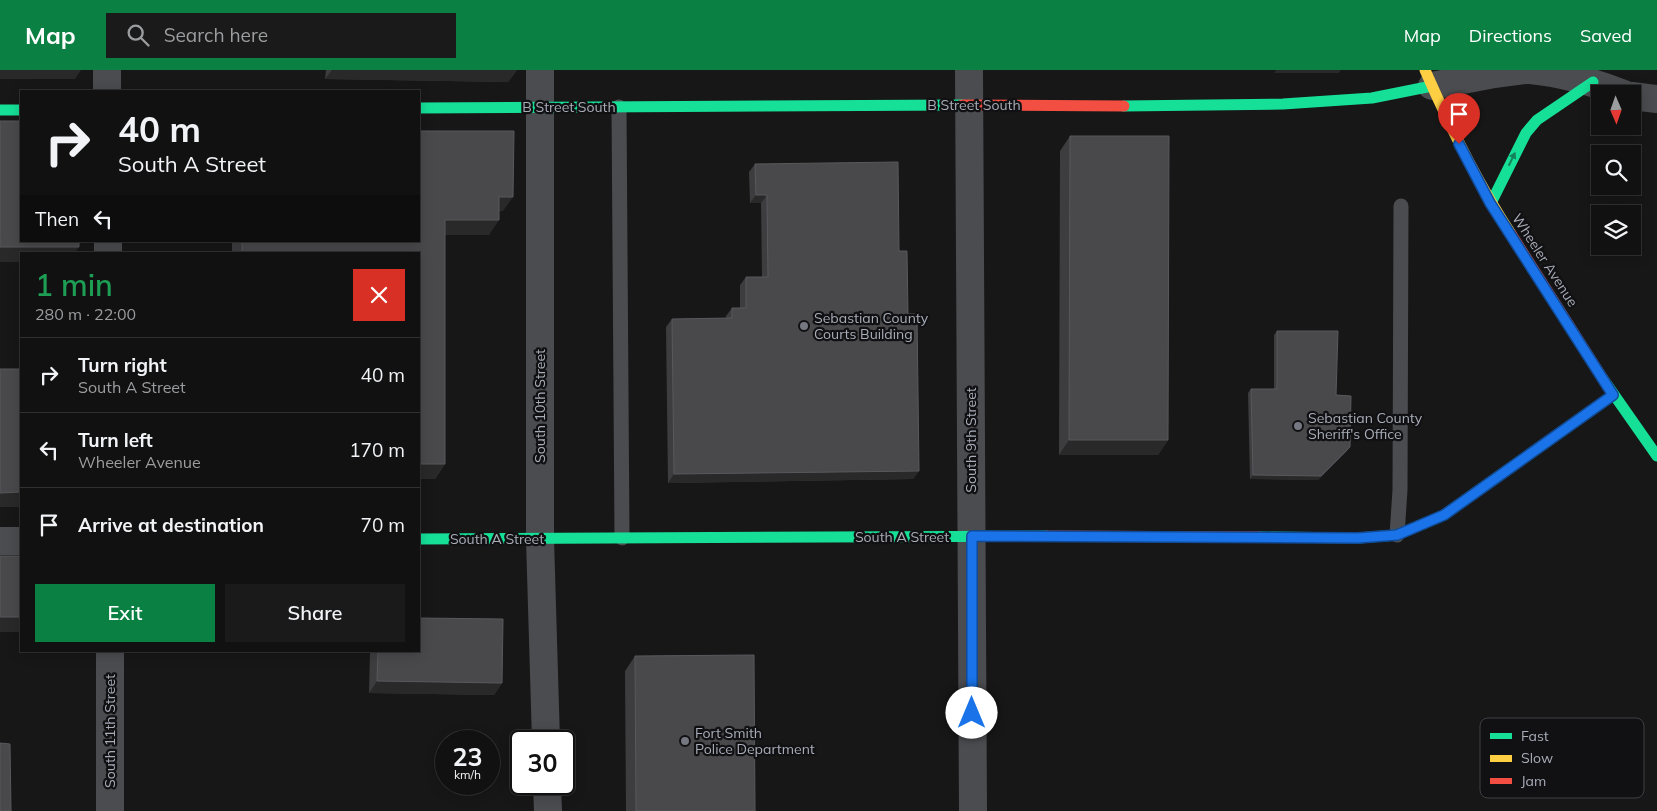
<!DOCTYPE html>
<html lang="en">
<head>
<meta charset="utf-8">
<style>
	:root { --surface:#111; --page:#1a1a1a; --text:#f1f3f6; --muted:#9c9d9f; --line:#303131; --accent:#0b8043 }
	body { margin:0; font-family:Mulish,sans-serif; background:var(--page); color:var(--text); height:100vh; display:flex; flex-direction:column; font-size:19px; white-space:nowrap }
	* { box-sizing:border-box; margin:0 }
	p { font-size:16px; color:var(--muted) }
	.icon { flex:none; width:28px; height:28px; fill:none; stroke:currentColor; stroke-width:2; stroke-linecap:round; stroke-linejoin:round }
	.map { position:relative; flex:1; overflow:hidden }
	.details { position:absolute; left:20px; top:182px; width:400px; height:400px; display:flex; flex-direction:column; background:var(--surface); border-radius:0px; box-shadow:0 2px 12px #0003,0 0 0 1px var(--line) }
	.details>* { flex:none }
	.guide { position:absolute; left:20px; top:20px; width:400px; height:152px; border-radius:0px; box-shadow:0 2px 12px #0003,0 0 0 1px var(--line); background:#111; color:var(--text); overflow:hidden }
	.needle { width:32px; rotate:178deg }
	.fabs { position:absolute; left:1591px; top:15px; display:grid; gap:10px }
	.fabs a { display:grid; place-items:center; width:50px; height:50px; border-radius:0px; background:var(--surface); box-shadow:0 2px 12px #0003,0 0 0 1px var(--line); font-size:25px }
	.speed { position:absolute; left:435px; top:660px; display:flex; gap:10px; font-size:25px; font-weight:700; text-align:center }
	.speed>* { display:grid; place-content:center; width:65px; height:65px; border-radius:50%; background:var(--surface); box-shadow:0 2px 12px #0003,0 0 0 1px var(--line); line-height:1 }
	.speed small { font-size:12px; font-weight:400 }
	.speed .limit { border:2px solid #111; border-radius:8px; background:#fff; color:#111 }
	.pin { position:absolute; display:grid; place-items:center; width:42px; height:42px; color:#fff; margin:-51px -21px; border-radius:50% 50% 50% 0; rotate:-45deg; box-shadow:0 0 5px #0007 }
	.pin .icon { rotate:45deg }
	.me { position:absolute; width:55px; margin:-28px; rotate:0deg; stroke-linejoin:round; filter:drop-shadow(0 0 4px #0008) }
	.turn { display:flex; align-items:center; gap:18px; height:105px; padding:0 15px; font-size:22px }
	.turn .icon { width:65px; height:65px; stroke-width:2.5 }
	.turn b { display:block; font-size:35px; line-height:42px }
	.then { display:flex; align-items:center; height:48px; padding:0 15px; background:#0003; gap:10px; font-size:19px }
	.round { display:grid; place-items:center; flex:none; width:52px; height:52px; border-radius:0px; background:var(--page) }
	.overview { display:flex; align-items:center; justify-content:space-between; height:85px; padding:0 15px }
	h1 { font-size:30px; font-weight:600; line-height:38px; color:#1e9e55 }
	.cta { display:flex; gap:10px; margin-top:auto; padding:10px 15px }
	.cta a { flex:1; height:58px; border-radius:0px; background:var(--accent); color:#fff; font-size:20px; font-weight:600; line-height:58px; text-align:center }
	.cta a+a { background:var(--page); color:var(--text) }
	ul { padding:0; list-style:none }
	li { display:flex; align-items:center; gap:15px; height:75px; padding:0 15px; border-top:1px solid var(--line) }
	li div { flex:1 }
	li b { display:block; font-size:19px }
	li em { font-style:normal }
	header { display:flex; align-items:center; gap:30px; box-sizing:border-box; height:70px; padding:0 25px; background:var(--accent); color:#fff }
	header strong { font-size:24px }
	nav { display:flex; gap:28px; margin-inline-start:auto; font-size:18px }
	.search { width:350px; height:45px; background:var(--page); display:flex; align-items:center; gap:12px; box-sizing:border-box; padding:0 18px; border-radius:0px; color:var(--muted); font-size:19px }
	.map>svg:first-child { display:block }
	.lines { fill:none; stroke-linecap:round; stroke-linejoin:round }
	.lane { stroke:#4b4c50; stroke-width:15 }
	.street { stroke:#4b4c50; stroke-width:28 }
	.fast { stroke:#16e098; stroke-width:11 }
	.slow { stroke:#ffcf43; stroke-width:11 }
	.jam { stroke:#f24e42; stroke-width:11 }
	.wall { fill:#3d3d3f }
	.shaded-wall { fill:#29292a }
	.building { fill:#49494c; stroke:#58595d }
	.oneway { fill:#14835c }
	.route-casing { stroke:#114b97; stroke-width:12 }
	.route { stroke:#1a73e8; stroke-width:9 }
	.poi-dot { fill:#757880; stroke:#111113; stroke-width:2 }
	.labels { text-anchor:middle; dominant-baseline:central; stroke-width:4.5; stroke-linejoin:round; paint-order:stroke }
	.street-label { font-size:14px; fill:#a8adb8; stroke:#111113 }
	.poi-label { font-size:14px; fill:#a8adb8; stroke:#111113; text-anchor:start }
	.key { fill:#111113; stroke:#3e4045; stroke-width:1 }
	.key-label { font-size:14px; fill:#a8adb8 }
</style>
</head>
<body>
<header>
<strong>Map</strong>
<div class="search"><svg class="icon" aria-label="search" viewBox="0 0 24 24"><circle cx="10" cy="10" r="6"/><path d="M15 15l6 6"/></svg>Search here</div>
<nav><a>Map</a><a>Directions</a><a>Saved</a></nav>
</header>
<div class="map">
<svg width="1657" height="741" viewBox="0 0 1657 741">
	<rect width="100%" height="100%" fill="#171717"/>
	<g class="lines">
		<path class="lane" d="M619,37L622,468
			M1397,465L1400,420L1401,136"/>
		<path class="street" d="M540,0V469L546,671
			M969,0L973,741
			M1530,0C1563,3 1593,12 1624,24
			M1432,16L1494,4L1526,0
			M107,21V0
			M1632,26L1657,29
			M108,171V184
			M0,471H21
			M547,714L548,741
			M110,741V581"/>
		<path class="fast" d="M1124,36L1283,34L1372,28L1432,16
			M419,38L962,35
			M0,40H21
			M1491,133L1526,63L1537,50L1593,12
			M1603,309L1657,386
			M1259,467L1358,468L1397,465L1444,445L1613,325
			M419,469L1047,466"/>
		<path class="slow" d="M1425,0C1450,57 1477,112 1511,164"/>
		<path class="jam" d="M962,35L1124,36
			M1511,164L1603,309
			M1047,466L1259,467"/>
	</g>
	<path class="wall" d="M326,0H517L508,12L325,9Z
		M419,61L503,141H499L489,165H445V394L435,409L419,184H232V171H419Z
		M1070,66L1168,370L1158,385H1059L1060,81Z
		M755,94L899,181L908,244L919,401L913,409L668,413L666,257L672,249L726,248V246L732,238H740V215L746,207H762L761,133H750L749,102Z
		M1277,261L1336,325L1347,381L1318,410L1250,409L1248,323L1251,319H1274V265Z
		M370,581H419L502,613L494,625L369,623Z
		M635,586L755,741H626L625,601Z"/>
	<path class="shaded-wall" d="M0,0H81L75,9H0Z
		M332,0H517L508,12L325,9Z
		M1276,0H1341L1339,3H1274Z
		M756,125H767L761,133H750Z
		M499,127H513L503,141L489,142Z
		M445,150H499L489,165H435Z
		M0,177H79L74,184H21V192H0Z
		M1069,370H1168L1158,385H1059Z
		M1350,377L1347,381L1318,410L1250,409L1253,405Z
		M419,394H445L435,409H419Z
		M919,401L913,409L668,413L674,404Z
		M21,422V437H0V423Z
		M0,547H21V562H0Z
		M377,611L502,613L494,625L369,623Z"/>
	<path class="building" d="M0,51H21V171H79V177H0Z
		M419,61H514L513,127H499V150H445V394H419V184H242V171H419Z
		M1070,66H1169L1168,370H1069Z
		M898,92L899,181H907L908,244H917L919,401L674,404L672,249L732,248V238H746V207H768L767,125H756L755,94Z
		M1277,261H1338L1336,325L1351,326L1350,377L1321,406L1253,405L1251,319H1277Z
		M0,299H21V422L0,423Z
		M0,486H21V547H0Z
		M419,548L503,549L502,613L377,611L378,581H419Z
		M754,585L755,741H636L635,586Z
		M0,673L10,674L11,741H0Z"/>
	<defs><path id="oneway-solid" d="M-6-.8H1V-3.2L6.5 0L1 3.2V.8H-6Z" transform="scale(1.25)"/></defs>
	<use class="oneway" href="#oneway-solid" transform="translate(1512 89) rotate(-64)"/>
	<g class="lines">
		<g class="route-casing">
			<path id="route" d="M972,643V466L1358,468L1397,465L1444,445L1613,325L1490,133L1459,74"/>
		</g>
		<use href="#route" class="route"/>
	</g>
	<g class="poi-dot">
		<circle cx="804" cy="256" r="5"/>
		<circle cx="1298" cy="356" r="5"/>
		<circle cx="685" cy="671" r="5"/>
	</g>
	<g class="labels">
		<g class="street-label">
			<text x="974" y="35">B Street South</text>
			<text x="569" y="37">B Street South</text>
			<text transform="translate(1545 190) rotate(57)">Wheeler Avenue</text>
			<text transform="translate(540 336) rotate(-90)">South 10th Street</text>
			<text transform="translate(971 370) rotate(-90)">South 9th Street</text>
			<text x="902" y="467">South A Street</text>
			<text x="497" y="469">South A Street</text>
			<text transform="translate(110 661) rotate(-90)">South 11th Street</text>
		</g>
		<g class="poi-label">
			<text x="814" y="248">Sebastian County<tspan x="814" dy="16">Courts Building</tspan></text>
			<text x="1308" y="348">Sebastian County<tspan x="1308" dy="16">Sheriff's Office</tspan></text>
			<text x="695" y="663">Fort Smith<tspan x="695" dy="16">Police Department</tspan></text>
		</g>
	</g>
	<rect x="1480" y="648" width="164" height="80" rx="8" class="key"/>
	<rect x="1490" y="663" width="22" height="6" fill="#16e098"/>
	<rect x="1490" y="685" width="22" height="7" fill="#ffcf43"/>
	<rect x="1490" y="708" width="22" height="6" fill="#f24e42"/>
	<g class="key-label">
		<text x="1521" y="671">Fast</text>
		<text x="1521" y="693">Slow</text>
		<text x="1521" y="716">Jam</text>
	</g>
</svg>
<div class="fabs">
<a><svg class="needle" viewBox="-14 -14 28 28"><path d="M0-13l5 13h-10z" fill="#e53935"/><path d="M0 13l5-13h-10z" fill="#9c9d9f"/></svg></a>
<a><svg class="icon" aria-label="search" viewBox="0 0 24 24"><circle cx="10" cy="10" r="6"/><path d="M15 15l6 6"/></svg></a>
<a><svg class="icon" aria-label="layers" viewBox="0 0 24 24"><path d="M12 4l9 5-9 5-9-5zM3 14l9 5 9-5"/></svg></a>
</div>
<div class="speed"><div>23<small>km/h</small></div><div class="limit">30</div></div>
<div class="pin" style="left:1459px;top:74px;background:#d93025"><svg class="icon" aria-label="arrive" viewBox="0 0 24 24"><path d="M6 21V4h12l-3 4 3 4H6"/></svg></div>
<svg class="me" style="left:972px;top:643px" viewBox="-20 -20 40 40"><circle r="19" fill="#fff"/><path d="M0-13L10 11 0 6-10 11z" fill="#1a73e8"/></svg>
<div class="guide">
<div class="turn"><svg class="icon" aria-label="right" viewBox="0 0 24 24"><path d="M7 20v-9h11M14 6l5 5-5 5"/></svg><div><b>40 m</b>South A Street</div></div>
<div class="then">Then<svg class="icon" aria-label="left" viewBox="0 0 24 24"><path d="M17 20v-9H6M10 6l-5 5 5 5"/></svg></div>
</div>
<section class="details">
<div class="overview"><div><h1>1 min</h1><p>280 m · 22:00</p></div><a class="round" style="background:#d93025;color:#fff"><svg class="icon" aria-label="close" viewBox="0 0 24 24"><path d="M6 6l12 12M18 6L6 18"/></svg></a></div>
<ul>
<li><svg class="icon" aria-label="right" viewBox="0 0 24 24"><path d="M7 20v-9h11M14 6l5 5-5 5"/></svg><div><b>Turn right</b><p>South A Street</p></div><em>40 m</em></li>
<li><svg class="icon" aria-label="left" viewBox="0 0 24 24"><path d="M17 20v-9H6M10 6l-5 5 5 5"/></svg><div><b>Turn left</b><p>Wheeler Avenue</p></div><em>170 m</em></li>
<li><svg class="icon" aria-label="arrive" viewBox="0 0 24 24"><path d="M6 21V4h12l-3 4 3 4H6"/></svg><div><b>Arrive at destination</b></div><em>70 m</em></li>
</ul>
<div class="cta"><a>Exit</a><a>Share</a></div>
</section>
</div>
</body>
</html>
